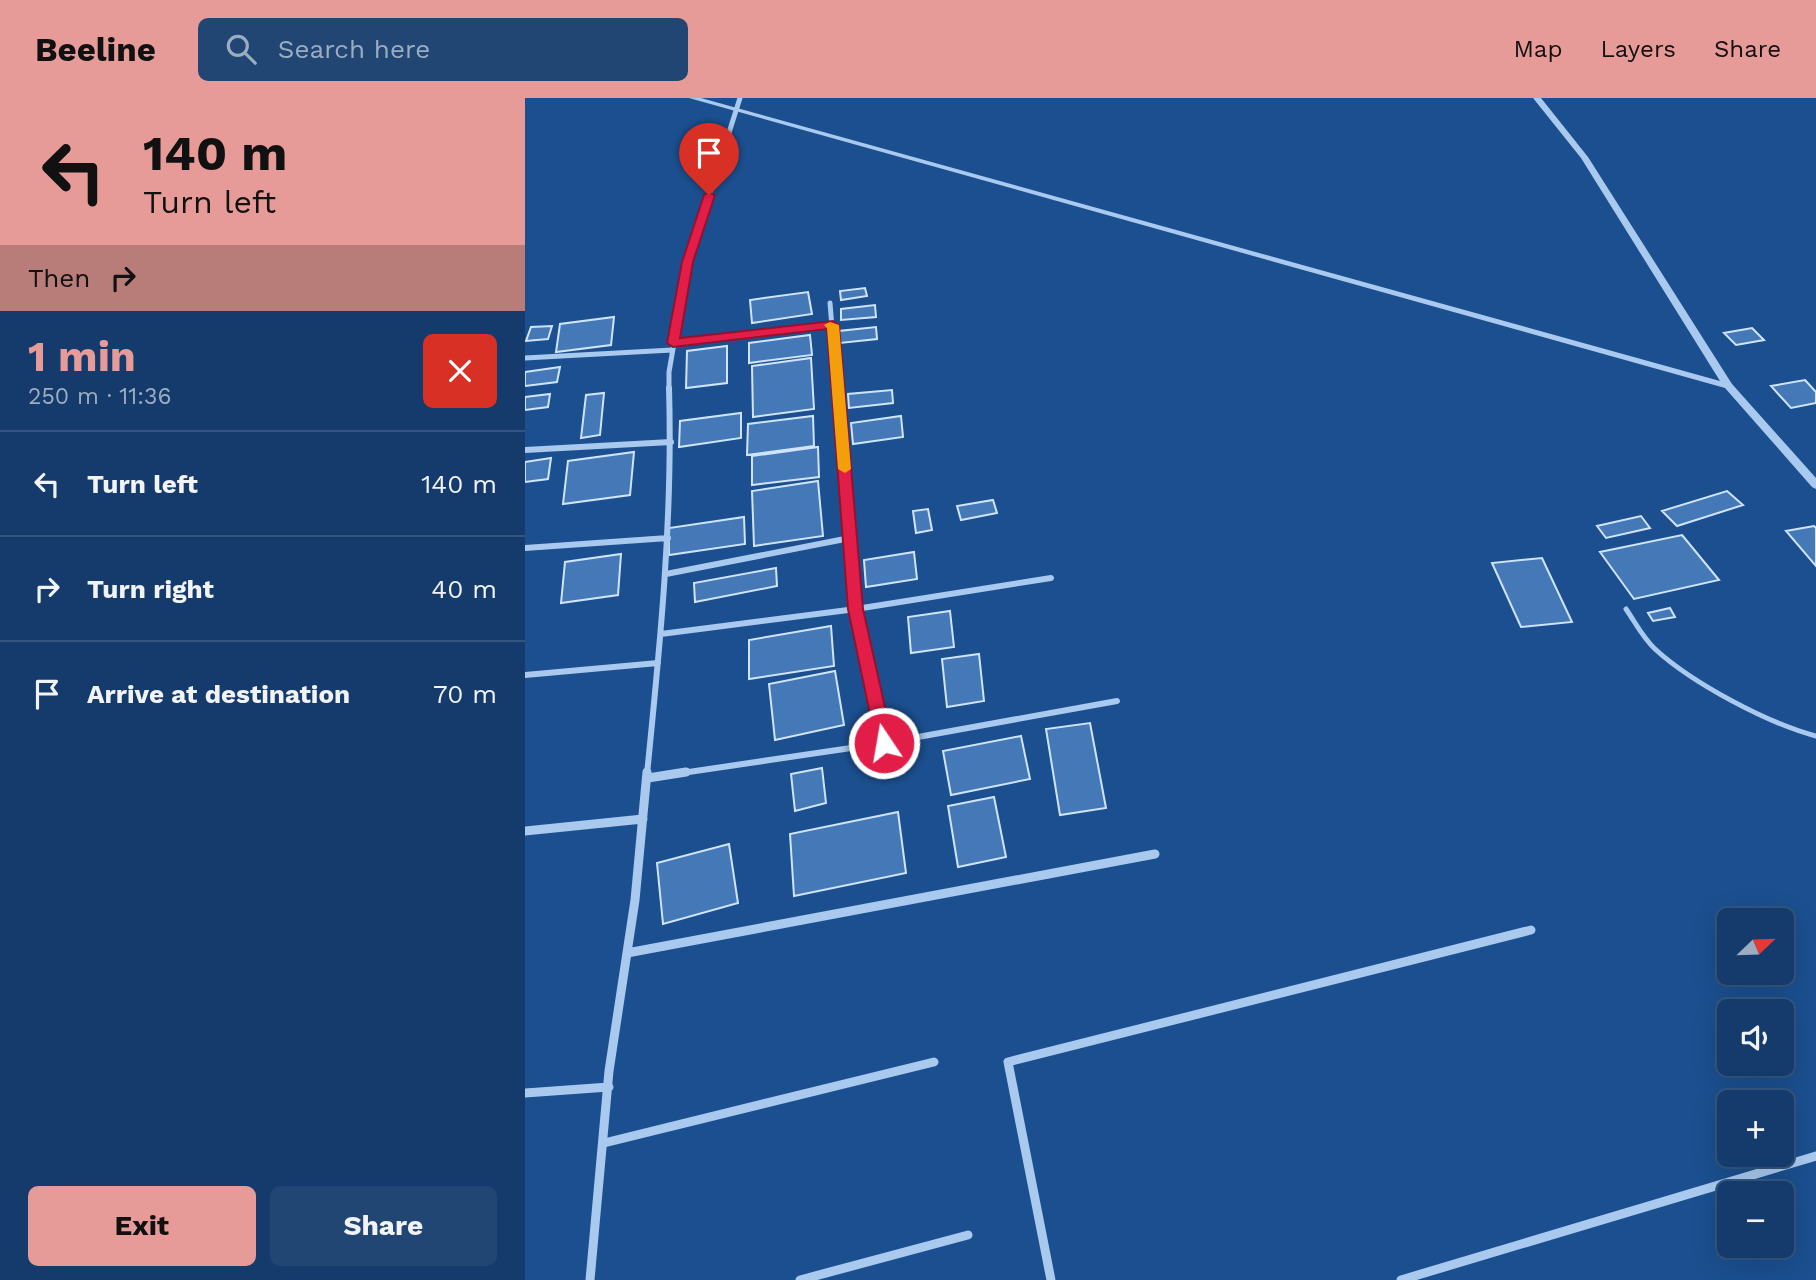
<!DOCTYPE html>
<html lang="en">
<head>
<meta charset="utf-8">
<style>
	:root { --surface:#143b6b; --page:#214673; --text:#f1f3f6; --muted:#9dadc1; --line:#33557e; --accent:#e69b98 }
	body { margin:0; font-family:"Work Sans",sans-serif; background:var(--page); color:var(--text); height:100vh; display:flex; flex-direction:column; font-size:26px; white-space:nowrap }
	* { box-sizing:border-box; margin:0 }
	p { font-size:23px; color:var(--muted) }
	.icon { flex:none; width:38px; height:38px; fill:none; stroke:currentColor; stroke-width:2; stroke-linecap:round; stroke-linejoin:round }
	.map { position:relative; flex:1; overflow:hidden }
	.drawer { display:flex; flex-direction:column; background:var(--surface); width:525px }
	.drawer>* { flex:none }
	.top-card { background:#e69b98; color:#111; overflow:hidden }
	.needle { width:46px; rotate:67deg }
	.buttons { position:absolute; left:1192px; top:810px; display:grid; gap:14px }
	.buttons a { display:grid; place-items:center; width:77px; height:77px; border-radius:10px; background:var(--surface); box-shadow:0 7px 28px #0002,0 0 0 2px var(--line); font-size:35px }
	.pin { position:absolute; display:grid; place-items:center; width:60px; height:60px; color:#fff; margin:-72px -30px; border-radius:50% 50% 50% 0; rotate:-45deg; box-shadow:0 0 7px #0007 }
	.pin .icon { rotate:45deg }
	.me { position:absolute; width:77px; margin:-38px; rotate:348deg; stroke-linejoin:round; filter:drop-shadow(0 0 5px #0008) }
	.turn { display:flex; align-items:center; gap:24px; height:147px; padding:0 28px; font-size:32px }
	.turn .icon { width:91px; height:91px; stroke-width:2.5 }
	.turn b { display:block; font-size:49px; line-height:60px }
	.then { display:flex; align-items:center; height:66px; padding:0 28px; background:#0003; gap:14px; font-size:26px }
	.round { display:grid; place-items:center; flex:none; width:74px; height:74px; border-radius:10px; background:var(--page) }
	.head { display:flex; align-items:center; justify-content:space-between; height:119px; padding:0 28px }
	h1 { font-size:42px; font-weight:700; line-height:52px; color:var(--accent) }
	.button { display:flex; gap:14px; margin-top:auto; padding:14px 28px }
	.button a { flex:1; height:80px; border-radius:10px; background:var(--accent); color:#111; font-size:28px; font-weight:700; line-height:80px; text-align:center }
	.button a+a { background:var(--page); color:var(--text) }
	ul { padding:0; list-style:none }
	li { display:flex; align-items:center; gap:21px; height:105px; padding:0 28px; border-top:2px solid var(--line) }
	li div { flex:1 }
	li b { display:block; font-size:26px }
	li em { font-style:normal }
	header { display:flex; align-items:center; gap:42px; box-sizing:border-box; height:98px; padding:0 35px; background:var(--accent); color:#111 }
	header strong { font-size:33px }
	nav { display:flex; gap:38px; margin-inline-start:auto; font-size:24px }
	.search { width:490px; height:63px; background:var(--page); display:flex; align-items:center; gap:18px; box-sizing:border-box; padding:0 24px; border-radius:10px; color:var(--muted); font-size:26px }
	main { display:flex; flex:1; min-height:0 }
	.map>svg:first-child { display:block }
	.building { fill:#4478b7; stroke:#cfe3fa; stroke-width:2 }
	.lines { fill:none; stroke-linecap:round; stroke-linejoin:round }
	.service { stroke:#a9c9ee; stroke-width:5 }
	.minor-far2 { stroke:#a9c9ee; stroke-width:5 }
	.minor-far1 { stroke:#a9c9ee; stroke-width:6 }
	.minor { stroke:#a9c9ee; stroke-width:9 }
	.tertiary { fill:#a9c9ee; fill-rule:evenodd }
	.route { fill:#e11d48; stroke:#92132f; stroke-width:2 }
	.slow { fill:#f59e0b }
</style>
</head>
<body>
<header>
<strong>Beeline</strong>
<div class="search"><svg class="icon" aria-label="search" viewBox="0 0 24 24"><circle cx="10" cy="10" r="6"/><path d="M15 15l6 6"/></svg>Search here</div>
<nav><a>Map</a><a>Layers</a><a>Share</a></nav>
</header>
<main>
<section class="drawer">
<div class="top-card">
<div class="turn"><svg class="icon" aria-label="left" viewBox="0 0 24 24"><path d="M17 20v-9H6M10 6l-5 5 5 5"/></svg><div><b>140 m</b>Turn left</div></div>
<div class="then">Then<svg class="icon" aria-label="right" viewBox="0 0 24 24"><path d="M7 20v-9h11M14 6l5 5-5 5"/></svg></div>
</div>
<div class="head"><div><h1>1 min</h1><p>250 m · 11:36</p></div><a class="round" style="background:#d93025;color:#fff"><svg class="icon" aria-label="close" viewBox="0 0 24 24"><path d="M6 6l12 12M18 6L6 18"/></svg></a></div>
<ul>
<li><svg class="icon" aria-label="left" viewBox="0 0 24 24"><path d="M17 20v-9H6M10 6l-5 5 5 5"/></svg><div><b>Turn left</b></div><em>140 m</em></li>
<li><svg class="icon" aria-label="right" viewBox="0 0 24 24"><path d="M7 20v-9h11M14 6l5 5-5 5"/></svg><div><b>Turn right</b></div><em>40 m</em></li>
<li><svg class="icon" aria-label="arrive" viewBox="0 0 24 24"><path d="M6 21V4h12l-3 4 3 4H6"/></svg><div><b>Arrive at destination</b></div><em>70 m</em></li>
</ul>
<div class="button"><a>Exit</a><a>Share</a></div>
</section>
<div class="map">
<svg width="1291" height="1182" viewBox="0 0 1291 1182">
	<rect width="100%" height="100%" fill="#1b4f8f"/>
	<path class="building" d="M340,190L342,198L316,202L315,193Z
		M283,194L287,216L227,225L225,202Z
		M350,207L351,219L316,222V211Z
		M89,219L86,247L31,254L35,226Z
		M27,228L23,241L1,243L6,229Z
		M351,229L352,241L315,245L314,233Z
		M1227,230L1239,242L1211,247L1199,235Z
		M285,237L287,257L224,265V245Z
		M202,248V285L161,290L162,253Z
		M286,260L289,311L228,319L227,268Z
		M35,269L32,284L0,288V274Z
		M1280,282L1291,294V305L1266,310L1246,288Z
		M367,292L368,305L324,310L323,296Z
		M79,295L75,337L56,340L61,297Z
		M25,296L23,309L0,312V299Z
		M216,315V340L154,349L155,323Z
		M288,318L289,348L222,357L223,326Z
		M376,318L378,339L328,346L326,325Z
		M293,349L294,379L227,387V358Z
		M109,354L105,397L38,406L43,363Z
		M26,360L23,381L0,384V364Z
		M293,383L298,438L229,448L227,393Z
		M1202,393L1218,407L1152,428L1137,413Z
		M468,402L472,415L436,422L432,408Z
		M403,411L407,432L391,435L388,413Z
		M1116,418L1125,430L1081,440L1072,428Z
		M219,419L220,446L144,457V430Z
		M1289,428L1291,430V468L1261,433Z
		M1157,437L1194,482L1109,501L1075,454Z
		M389,454L392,481L341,489L339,462Z
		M96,456L93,497L36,505L40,464Z
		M1017,460L1047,524L996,529L967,465Z
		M251,470L252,488L170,504L169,485Z
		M1145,510L1150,519L1128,523L1123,515Z
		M425,513L429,549L386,555L383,519Z
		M306,528L309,568L224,581V542Z
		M454,556L459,603L422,609L417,561Z
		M310,573L319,627L250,642L244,586Z
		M565,625L581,710L535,717L521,631Z
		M496,638L505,681L426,697L418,653Z
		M297,670L301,705L270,713L266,676Z
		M469,699L481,759L433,769L423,708Z
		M373,714L381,775L269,798L265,736Z
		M204,746L213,805L138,826L132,765Z"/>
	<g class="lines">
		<path class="service" d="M1101,511C1110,524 1118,540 1130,551C1167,585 1242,625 1291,638"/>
		<path class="minor-far2" d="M305,205L312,292
			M148,245L308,227
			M0,260L147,252
			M144,292V274L163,164L215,0"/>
		<path class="minor-far1" d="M0,352L146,344
			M0,450L143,440
			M141,476L325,440
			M136,536L331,511L312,290
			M0,577L133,565
			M360,645L331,511L526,480
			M122,676C135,548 148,419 144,290
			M150,676L360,645L592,603"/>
		<path class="minor" d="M123,680L161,674
			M0,733L118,721
			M102,855L630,756
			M0,995L84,989
			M79,1045L409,964
			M65,1182L84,973L110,802L122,674
			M275,1182L443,1137
			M526,1182L483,964L1006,832
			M876,1182L1291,1058"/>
		<path class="tertiary" d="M164,0H176L1195,283L1056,60L1008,0H1016L1063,59L1207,286L1291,380V391L1287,389L1200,290Z"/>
	</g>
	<path class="route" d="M184,94L190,97L168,164L155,240L308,223L314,227L338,511L368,645L365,649H354L351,645L323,511L302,231L148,249L142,245L157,164L179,97Z"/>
	<path class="slow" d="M305,224L314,227L326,371L320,375L313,371L302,230L299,227Z"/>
</svg>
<div class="buttons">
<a><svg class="needle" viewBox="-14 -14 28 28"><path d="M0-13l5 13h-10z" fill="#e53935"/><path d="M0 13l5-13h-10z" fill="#9dadc1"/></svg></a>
<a><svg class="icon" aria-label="sound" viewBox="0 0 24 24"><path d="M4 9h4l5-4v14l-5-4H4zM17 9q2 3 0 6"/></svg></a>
<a>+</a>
<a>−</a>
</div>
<div class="pin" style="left:184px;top:97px;background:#d93025"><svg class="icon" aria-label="arrive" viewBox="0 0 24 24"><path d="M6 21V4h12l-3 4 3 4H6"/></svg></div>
<svg class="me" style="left:359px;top:645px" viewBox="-20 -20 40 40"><circle r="17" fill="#e11d48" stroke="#fff" stroke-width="3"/><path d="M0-11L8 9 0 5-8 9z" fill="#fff"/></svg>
</div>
</main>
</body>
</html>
